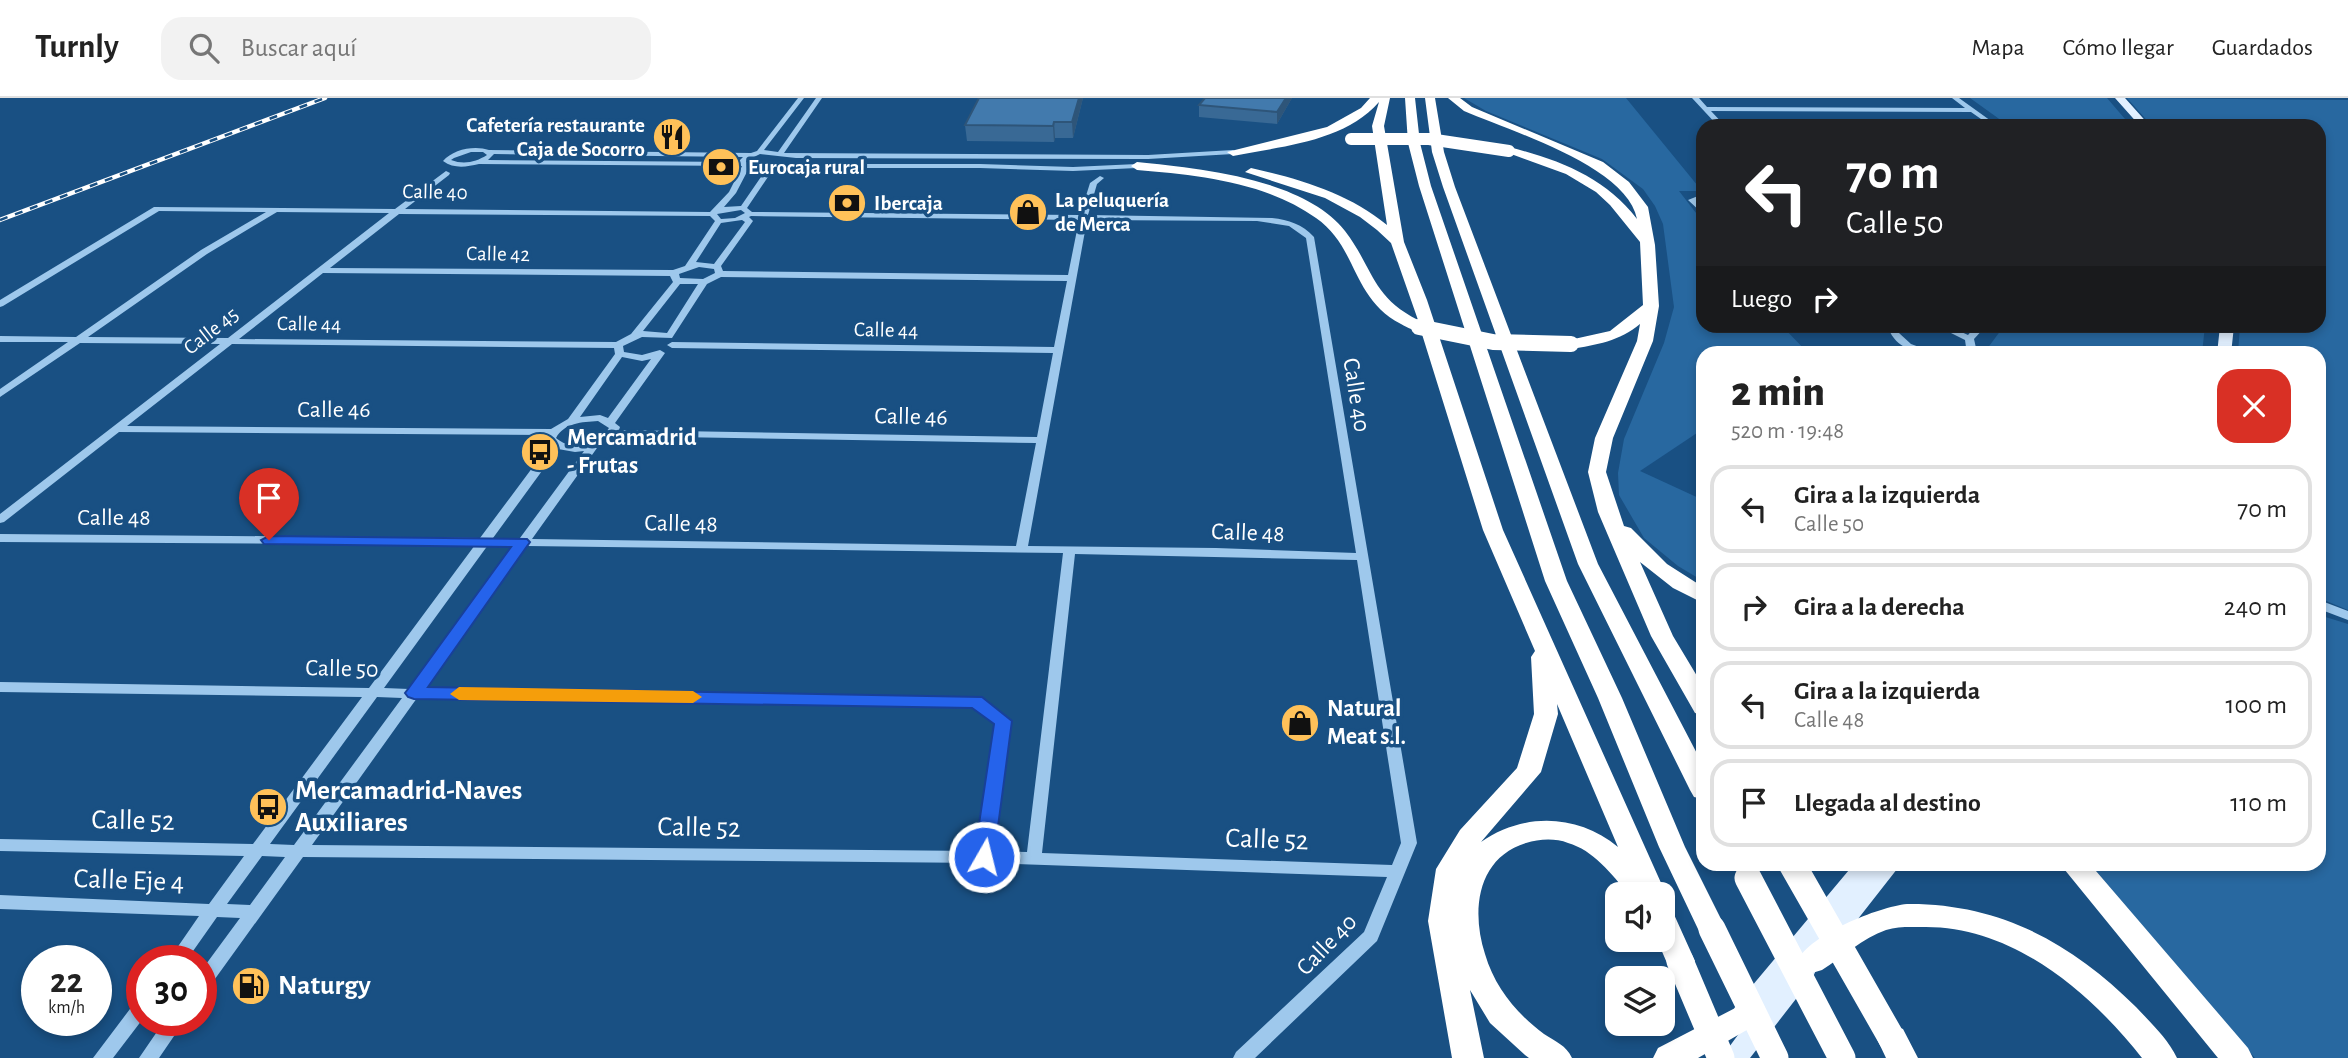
<!DOCTYPE html>
<html lang="es">
<head>
<meta charset="utf-8">
<style>
	:root { --surface:#fff; --page:#f2f2f2; --text:#222; --muted:#767676; --line:#e0e0e0 }
	body { margin:0; font-family:"Alegreya Sans",sans-serif; background:var(--page); color:var(--text); height:100vh; display:flex; flex-direction:column; font-size:26px; white-space:nowrap }
	* { box-sizing:border-box; margin:0 }
	p { font-size:23px; color:var(--muted) }
	.icon { flex:none; width:38px; height:38px; fill:none; stroke:currentColor; stroke-width:2; stroke-linecap:round; stroke-linejoin:round }
	.map { position:relative; flex:1; overflow:hidden }
	.details { position:absolute; left:1696px; top:248px; width:630px; height:525px; display:flex; flex-direction:column; background:var(--surface); border-radius:21px; box-shadow:0 4px 10px #0003 }
	.details>* { flex:none }
	.banner { position:absolute; left:1696px; top:21px; width:630px; height:214px; border-radius:21px; box-shadow:0 4px 10px #0003; background:#202124; color:#fff; overflow:hidden }
	.controls { position:absolute; left:1605px; top:784px; display:grid; gap:14px }
	.controls a { display:grid; place-items:center; width:70px; height:70px; border-radius:14px; background:var(--surface); box-shadow:0 4px 10px #0003; font-size:35px }
	.speed { position:absolute; left:21px; top:847px; display:flex; gap:14px; font-size:35px; font-weight:700; text-align:center }
	.speed>* { display:grid; place-content:center; width:91px; height:91px; border-radius:50%; background:var(--surface); box-shadow:0 4px 10px #0003; line-height:1 }
	.speed small { font-size:18px; font-weight:400 }
	.speed .limit { border:10px solid #d22; background:#fff; color:#111 }
	.pin { position:absolute; display:grid; place-items:center; width:60px; height:60px; color:#fff; margin:-72px -30px; border-radius:50% 50% 50% 0; rotate:-45deg; box-shadow:0 0 7px #0007 }
	.pin .icon { rotate:45deg }
	.me { position:absolute; width:77px; margin:-38px; rotate:8deg; stroke-linejoin:round; filter:drop-shadow(0 0 5px #0008) }
	.turn { display:flex; align-items:center; gap:24px; height:147px; padding:0 35px; font-size:32px }
	.turn .icon { width:91px; height:91px; stroke-width:2.5 }
	.turn b { display:block; font-size:49px; line-height:60px }
	.then { display:flex; align-items:center; height:66px; padding:0 35px; background:#0003; gap:14px; font-size:26px }
	.round { display:grid; place-items:center; flex:none; width:74px; height:74px; border-radius:21px; background:var(--page) }
	.headline { display:flex; align-items:center; justify-content:space-between; height:119px; padding:0 35px }
	h1 { font-size:42px; font-weight:800; line-height:52px }
	ul { padding:0; list-style:none }
	li { display:flex; align-items:center; gap:21px; height:88px; margin:0 14px 10px; padding:0 21px; border:4px solid var(--line); border-radius:21px }
	li div { flex:1 }
	li b { display:block; font-size:26px }
	li em { font-style:normal }
	header { display:flex; align-items:center; gap:42px; box-sizing:border-box; height:98px; padding:0 35px; background:var(--surface); border-bottom:2px solid var(--line) }
	header strong { font-size:33px }
	nav { display:flex; gap:38px; margin-inline-start:auto; font-size:24px }
	.search { width:490px; height:63px; background:var(--page); display:flex; align-items:center; gap:18px; box-sizing:border-box; padding:0 24px; border-radius:21px; color:var(--muted); font-size:26px }
	.map>svg:first-child { display:block }
	.green { fill:#2868a0 }
	.lines { fill:none; stroke-linecap:round; stroke-linejoin:round }
	.minor { fill:#9ec8ec; fill-rule:evenodd }
	.major { fill:#e2f0ff; fill-rule:evenodd }
	.highway { fill:#fff; fill-rule:evenodd }
	.rail-casing { stroke:#fff; stroke-width:4.5 }
	.rail { stroke:#195083; stroke-width:2.5; stroke-dasharray:8; stroke-linecap:butt }
	.highway-bridge-far2 { stroke:#fff; stroke-width:12 }
	.highway-bridge-far1 { stroke:#fff; stroke-width:16 }
	.highway-bridge { stroke:#fff; stroke-width:27 }
	.wall { fill:#396995 }
	.shaded-wall { fill:#2e5579 }
	.building { fill:#427aad; stroke:#2e5579; stroke-width:2 }
	.route { fill:#2563eb; stroke:#184099; stroke-width:2 }
	.slow { fill:#f59e0b }
	.labels { text-anchor:middle; dominant-baseline:central; stroke-width:7; stroke-linejoin:round; paint-order:stroke }
	.far-poi-label { font-size:21px; font-weight:bold; fill:#fff; stroke:#195083; text-anchor:start }
	.far-street-label { font-size:21px; fill:#fff; stroke:#195083 }
	.street-label { font-size:24px; fill:#fff; stroke:#195083 }
	.poi-label { font-size:24px; font-weight:bold; fill:#fff; stroke:#195083; text-anchor:start }
	.near-poi-label { font-size:28px; font-weight:bold; fill:#fff; stroke:#195083; text-anchor:start }
	.near-street-label { font-size:28px; fill:#fff; stroke:#195083 }
</style>
</head>
<body>
<header>
<strong>Turnly</strong>
<div class="search"><svg class="icon" aria-label="search" viewBox="0 0 24 24"><circle cx="10" cy="10" r="6"/><path d="M15 15l6 6"/></svg>Buscar aquí</div>
<nav><a>Mapa</a><a>Cómo llegar</a><a>Guardados</a></nav>
</header>
<div class="map">
<svg width="2348" height="960" viewBox="0 0 2348 960">
	<rect width="100%" height="100%" fill="#195083"/>
	<path class="green" d="M1464,0H1626L1702,93H1679L1703,124V228H1782L1808,255L1703,256V303L1696,307L1703,310V331L1640,373L1703,402V483L1678,468L1644,440L1619,397L1618,375L1624,341L1664,245L1674,209L1663,126L1655,108L1643,91L1602,61L1486,13Z
		M1970,0H2107L2131,28H2009Z
		M2127,0L2348,2V512L2319,500V256L2238,255L2240,228H2319V28H2152Z
		M2004,228H2205L2202,255H1984Z
		M2319,517L2348,526V960H2255L2091,767L2319,766Z"/>
	<g class="lines">
		<path class="minor" d="M798,0H804L764,52L778,54L816,0H822L784,55L1148,57L1233,52L1237,54L1233,56L1148,61L796,60L760,56L746,63L748,66H980L1073,69L1137,66L1141,68L1137,70L1073,73L980,70H774L747,110L752,114L1080,117L1090,85L1100,78L1104,80L1097,86L1088,117L1272,120C1289,122 1302,126 1314,139L1417,745L1377,843L1255,960H1233L1236,954L1364,834L1387,779L984,765L303,759L207,892L201,894V873L240,820L217,819L186,863H168L199,818L0,811V797L209,806L244,758L0,753V741L253,746L362,599L0,594V584L369,590L475,447L0,444V436L480,440L550,346L545,341L547,337L119,334L4,424L0,425V416L220,246L80,245L0,299V291L68,244H0V238L76,239L201,152L266,114L159,113L3,208L0,209V202L154,109L395,111L446,73L450,75L449,77L405,111L710,114L729,94L742,68L479,66C466,69 454,71 443,63C453,51 475,47 489,52L751,55L757,53ZM471,54H483L487,57C476,64 464,67 451,62L454,60ZM494,56L743,59L738,64L488,62ZM749,70H767L741,108L724,109L736,95ZM741,112L745,115L735,120L721,121L717,116ZM277,114L389,115L228,240L88,239L207,156ZM399,116L710,118L715,123L685,168L673,172L330,170ZM751,118L1079,122L1068,177L723,173L721,168L753,123L749,119ZM742,122L745,124L714,166L696,164L721,125ZM1087,122L1257,123L1289,128L1306,140L1356,455L1216,450L1028,448ZM699,169L714,171L715,175L703,181L680,180L679,176ZM323,175L670,178L673,184L631,236L616,244L239,241ZM721,179L1067,183L1054,249L672,244L667,247L672,250L1053,255L1037,339L619,332L620,329L615,325L665,255L660,252L642,257L624,254L623,248L642,239L672,240L707,186ZM680,186H698L667,235L643,233ZM232,246L614,250L615,256L568,321L551,331L127,328ZM622,259L642,263L651,261L608,320L600,317L580,319ZM598,323L609,330C599,347 572,354 556,340C564,325 582,324 598,323ZM615,338L1036,345L1016,448L532,441L597,350L608,345ZM558,351L575,354L584,353L520,440H493ZM488,447H515L409,591L384,590ZM527,448L1063,455L1027,754L993,753L1010,623L1008,620L976,599L424,591ZM1075,456L1357,462L1401,745L1392,767L1042,755ZM377,599L402,600L294,747L270,746ZM417,600L973,609L996,625L977,753L312,747ZM262,758L285,759L250,807L227,806Z
			M1692,0H1699L1707,9L1965,10L1952,0H1959L1998,28H1991L1971,14L1711,13L1725,28H1718Z
			M1703,96V101L1697,103L1703,109V116L1688,102Z
			M1792,228H1902L1899,235L1911,246L1938,256C1919,256 1899,252 1890,234H1813Z
			M1937,228H1948L1968,237L1976,228H1986L1974,241L1976,250L1969,256H1958L1966,249L1965,242Z
			M2319,502L2348,513V522L2319,511Z
			M142,900V922L113,960H93L136,903Z
			M165,922H185L159,960H139Z"/>
		<path class="major" d="M2115,0H2125L2150,28H2140Z
			M2220,228H2234L2231,256H2217Z
			M1854,766H1901L1836,849L1828,852L1820,849L1817,845L1803,862L1813,865L1816,872L1813,879L1750,960H1721L1746,926L1736,923L1732,915L1736,907Z"/>
		<path class="highway" d="M1370,0H1390L1384,28L1404,144L1427,202L1503,432L1666,796L1662,802V796H1628C1612,776 1593,752 1568,745C1555,740 1539,741 1526,745C1477,760 1471,813 1485,856C1495,890 1517,916 1544,936C1556,944 1566,947 1572,960H1529L1525,957L1490,925L1470,892L1484,960H1452L1428,823L1436,771L1460,732L1517,670L1534,616L1531,559L1535,553L1483,432L1421,233C1414,233 1408,230 1401,226C1351,200 1358,149 1316,120C1266,84 1197,77 1137,72L1131,68L1137,64C1199,70 1305,81 1345,133C1374,171 1371,198 1418,222L1391,145L1377,132L1360,119L1325,100L1245,74L1251,70C1300,81 1348,95 1387,127L1372,28L1379,4C1344,44 1282,48 1233,58L1227,54L1327,29L1361,10ZM1557,606L1618,749C1578,716 1524,714 1481,744L1541,674L1558,616Z
			M1405,0H1415L1420,45L1431,88L1567,483L1622,600L1685,749L1726,831L1722,839L1712,843L1702,839L1698,831L1659,749L1598,600L1545,483L1419,88L1408,45Z
			M1425,0H1435L1444,54L1455,89L1598,466L1703,667V701L1694,699L1690,692L1578,466L1443,89L1432,54Z
			M1448,0H1460L1472,9L1603,64L1629,84L1648,109L1655,147L1659,208L1653,243L1613,340L1606,374L1624,428L1631,430L1667,466L1703,489V505L1673,490L1640,464L1673,538L1703,588V617L1695,615L1651,538L1598,414L1588,374L1595,340L1637,243L1640,226C1620,243 1596,247 1571,251L1563,246L1565,243L1610,233L1643,207L1640,144L1610,107L1596,94L1566,76L1503,53L1509,49C1559,62 1605,79 1637,121C1627,68 1510,33 1464,13Z
			M2060,766H2090L2248,950L2253,960H2218Z
			M1907,806C1999,805 2072,845 2136,909C2151,925 2168,941 2177,960H2142C2090,894 2013,828 1924,829C1912,829 1898,828 1886,832C1863,840 1842,859 1822,872L1812,875L1802,872L1797,863C1811,836 1878,809 1907,806Z
			M1662,809L1672,812L1695,863L1690,872L1680,875L1670,872L1657,842H1662Z
			M1741,907L1752,911L1756,920L1752,929L1698,960H1653L1658,950Z
			M1892,927L1903,931L1918,960H1886L1877,941L1881,931Z"/>
		<g class="rail-casing">
			<path id="rail" d="M0,122L325,0"/>
		</g>
		<use href="#rail" class="rail"/>
		<path class="highway-bridge-far2" d="M1351,41H1429L1509,53"/>
		<path class="highway-bridge-far1" d="M1419,229L1493,244L1571,246"/>
		<path class="highway-bridge" d="M1792,766L1892,941
			M1748,780L1842,960
			M1712,831L1775,960
			M1680,863L1721,960"/>
	</g>
	<path class="wall" d="M979,0H1083L1073,40H1055L1054,44L967,43L965,27Z
		M1292,0L1277,26L1199,19V7Z"/>
	<path class="shaded-wall" d="M1079,0H1083L1073,40L1072,24Z
		M1286,0H1292L1277,26V14Z
		M1054,24L1055,40L1054,44L1053,28Z"/>
	<path class="building" d="M979,0H1079L1072,24H1054L1053,28L965,27Z
		M1205,0H1286L1277,14L1199,7Z"/>
	<path class="route" d="M269,438L527,441L530,444L428,589L982,599L1012,623L994,759L991,764L984,767L977,764L974,759L994,626L972,610L414,601L408,599L405,595L408,591L511,449L264,446L261,442Z"/>
	<path class="slow" d="M459,589L693,593L702,599L693,605L459,602L450,596Z"/>
	<defs>
		<g id="restaurant-disc" transform="scale(2.0125)"><circle r="9.5" fill="#ffc159" stroke="#195083"/><path d="M-5-6h1v4h1v-4h1v4h1v-4h1v5L-1.5 .5V6h-2V.5L-5-1ZM5-6V6H3V1.5H1.5Q1.5-4 5-6Z" fill="#111"/></g>
		<g id="bank-disc" transform="scale(2.0125)"><circle r="9.5" fill="#ffc159" stroke="#195083"/><path d="M-6-4H6V4H-6ZM0-2.3a2.3 2.3 0 1 0 0 4.6a2.3 2.3 0 1 0 0-4.6Z" fill="#111"/></g>
		<g id="shop-disc" transform="scale(2.0125)"><circle r="9.5" fill="#ffc159" stroke="#195083"/><path d="M-5-2.5h2.3a2.7 3.5 0 0 1 5.4 0H5L5.5 6h-11ZM-1.5-2.5h3a1.5 2.3 0 0 0-3 0Z" fill="#111"/></g>
		<g id="bus-disc" transform="scale(2.0125)"><circle r="9.5" fill="#ffc159" stroke="#195083"/><path d="M-5-6H5V4H4V6H2V4H-2V6H-4V4H-5ZM-3.5-4V0h7V-4ZM-3.5 1.2v1.5H-2V1.2ZM2 1.2v1.5H3.5V1.2Z" fill="#111"/></g>
		<g id="fuel-disc" transform="scale(2.0125)"><circle r="9.5" fill="#ffc159" stroke="#195083"/><path d="M-5.5-6h7V0h2V4h1.3V-2.5L3-4.5l.8-.8L6-3V5H2.5V1h-1V6h-7ZM-4.2-4.7v3.2H.2V-4.7Z" fill="#111"/></g>
	</defs>
	<g fill-rule="evenodd">
		<use href="#restaurant-disc" x="672" y="39"/>
		<use href="#bank-disc" x="721" y="69"/>
		<use href="#bank-disc" x="847" y="105"/>
		<use href="#shop-disc" x="1028" y="114"/>
		<use href="#bus-disc" x="540" y="354"/>
		<use href="#shop-disc" x="1300" y="625"/>
		<use href="#bus-disc" x="268" y="709"/>
		<use href="#fuel-disc" x="251" y="888"/>
	</g>
	<g class="labels">
		<g class="far-poi-label">
			<text x="645" y="27" text-anchor="end">Cafetería restaurante<tspan x="645" dy="24">Caja de Socorro</tspan></text>
			<text x="748" y="69">Eurocaja rural</text>
			<text x="1055" y="102">La peluquería<tspan x="1055" dy="24">de Merca</tspan></text>
			<text x="874" y="105">Ibercaja</text>
		</g>
		<g class="far-street-label">
			<text transform="translate(435 94) rotate(1)">Calle 40</text>
			<text transform="translate(498 156) rotate(1)">Calle 42</text>
			<text transform="translate(309 226) rotate(1)">Calle 44</text>
			<text transform="translate(886 232) rotate(1)">Calle 44</text>
			<text transform="translate(211 233) rotate(-38)">Calle 45</text>
		</g>
		<g class="street-label">
			<text transform="translate(1356 297) rotate(81)">Calle 40</text>
			<text x="334" y="312">Calle 46</text>
			<text transform="translate(911 319) rotate(1)">Calle 46</text>
			<text x="114" y="420">Calle 48</text>
			<text transform="translate(681 426) rotate(1)">Calle 48</text>
			<text transform="translate(1248 435) rotate(2)">Calle 48</text>
			<text transform="translate(342 571) rotate(1)">Calle 50</text>
			<text transform="translate(1327 847) rotate(-46)">Calle 40</text>
		</g>
		<g class="poi-label">
			<text x="567" y="340">Mercamadrid<tspan x="567" dy="28">- Frutas</tspan></text>
			<text x="1327" y="611">Natural<tspan x="1327" dy="28">Meat s.l.</tspan></text>
		</g>
		<g class="near-poi-label">
			<text x="295" y="693">Mercamadrid-Naves<tspan x="295" dy="32">Auxiliares</tspan></text>
			<text x="278" y="888">Naturgy</text>
		</g>
		<g class="near-street-label">
			<text transform="translate(133 723) rotate(1)">Calle 52</text>
			<text transform="translate(699 730) rotate(1)">Calle 52</text>
			<text transform="translate(1267 742) rotate(2)">Calle 52</text>
			<text transform="translate(129 783) rotate(2)">Calle Eje 4</text>
		</g>
	</g>
</svg>
<div class="controls">
<a><svg class="icon" aria-label="sound" viewBox="0 0 24 24"><path d="M4 9h4l5-4v14l-5-4H4zM17 9q2 3 0 6"/></svg></a>
<a><svg class="icon" aria-label="layers" viewBox="0 0 24 24"><path d="M12 4l9 5-9 5-9-5zM3 14l9 5 9-5"/></svg></a>
</div>
<div class="speed"><div>22<small>km/h</small></div><div class="limit">30</div></div>
<div class="pin" style="left:269px;top:442px;background:#d93025"><svg class="icon" aria-label="arrive" viewBox="0 0 24 24"><path d="M6 21V4h12l-3 4 3 4H6"/></svg></div>
<svg class="me" style="left:984px;top:759px" viewBox="-20 -20 40 40"><circle r="17" fill="#2563eb" stroke="#fff" stroke-width="3"/><path d="M0-11L8 9 0 5-8 9z" fill="#fff"/></svg>
<div class="banner">
<div class="turn"><svg class="icon" aria-label="left" viewBox="0 0 24 24"><path d="M17 20v-9H6M10 6l-5 5 5 5"/></svg><div><b>70 m</b>Calle 50</div></div>
<div class="then">Luego<svg class="icon" aria-label="right" viewBox="0 0 24 24"><path d="M7 20v-9h11M14 6l5 5-5 5"/></svg></div>
</div>
<section class="details">
<div class="headline"><div><h1>2 min</h1><p>520 m · 19:48</p></div><a class="round" style="background:#d93025;color:#fff"><svg class="icon" aria-label="close" viewBox="0 0 24 24"><path d="M6 6l12 12M18 6L6 18"/></svg></a></div>
<ul>
<li><svg class="icon" aria-label="left" viewBox="0 0 24 24"><path d="M17 20v-9H6M10 6l-5 5 5 5"/></svg><div><b>Gira a la izquierda</b><p>Calle 50</p></div><em>70 m</em></li>
<li><svg class="icon" aria-label="right" viewBox="0 0 24 24"><path d="M7 20v-9h11M14 6l5 5-5 5"/></svg><div><b>Gira a la derecha</b></div><em>240 m</em></li>
<li><svg class="icon" aria-label="left" viewBox="0 0 24 24"><path d="M17 20v-9H6M10 6l-5 5 5 5"/></svg><div><b>Gira a la izquierda</b><p>Calle 48</p></div><em>100 m</em></li>
<li><svg class="icon" aria-label="arrive" viewBox="0 0 24 24"><path d="M6 21V4h12l-3 4 3 4H6"/></svg><div><b>Llegada al destino</b></div><em>110 m</em></li>
</ul>
</section>
</div>
</body>
</html>
